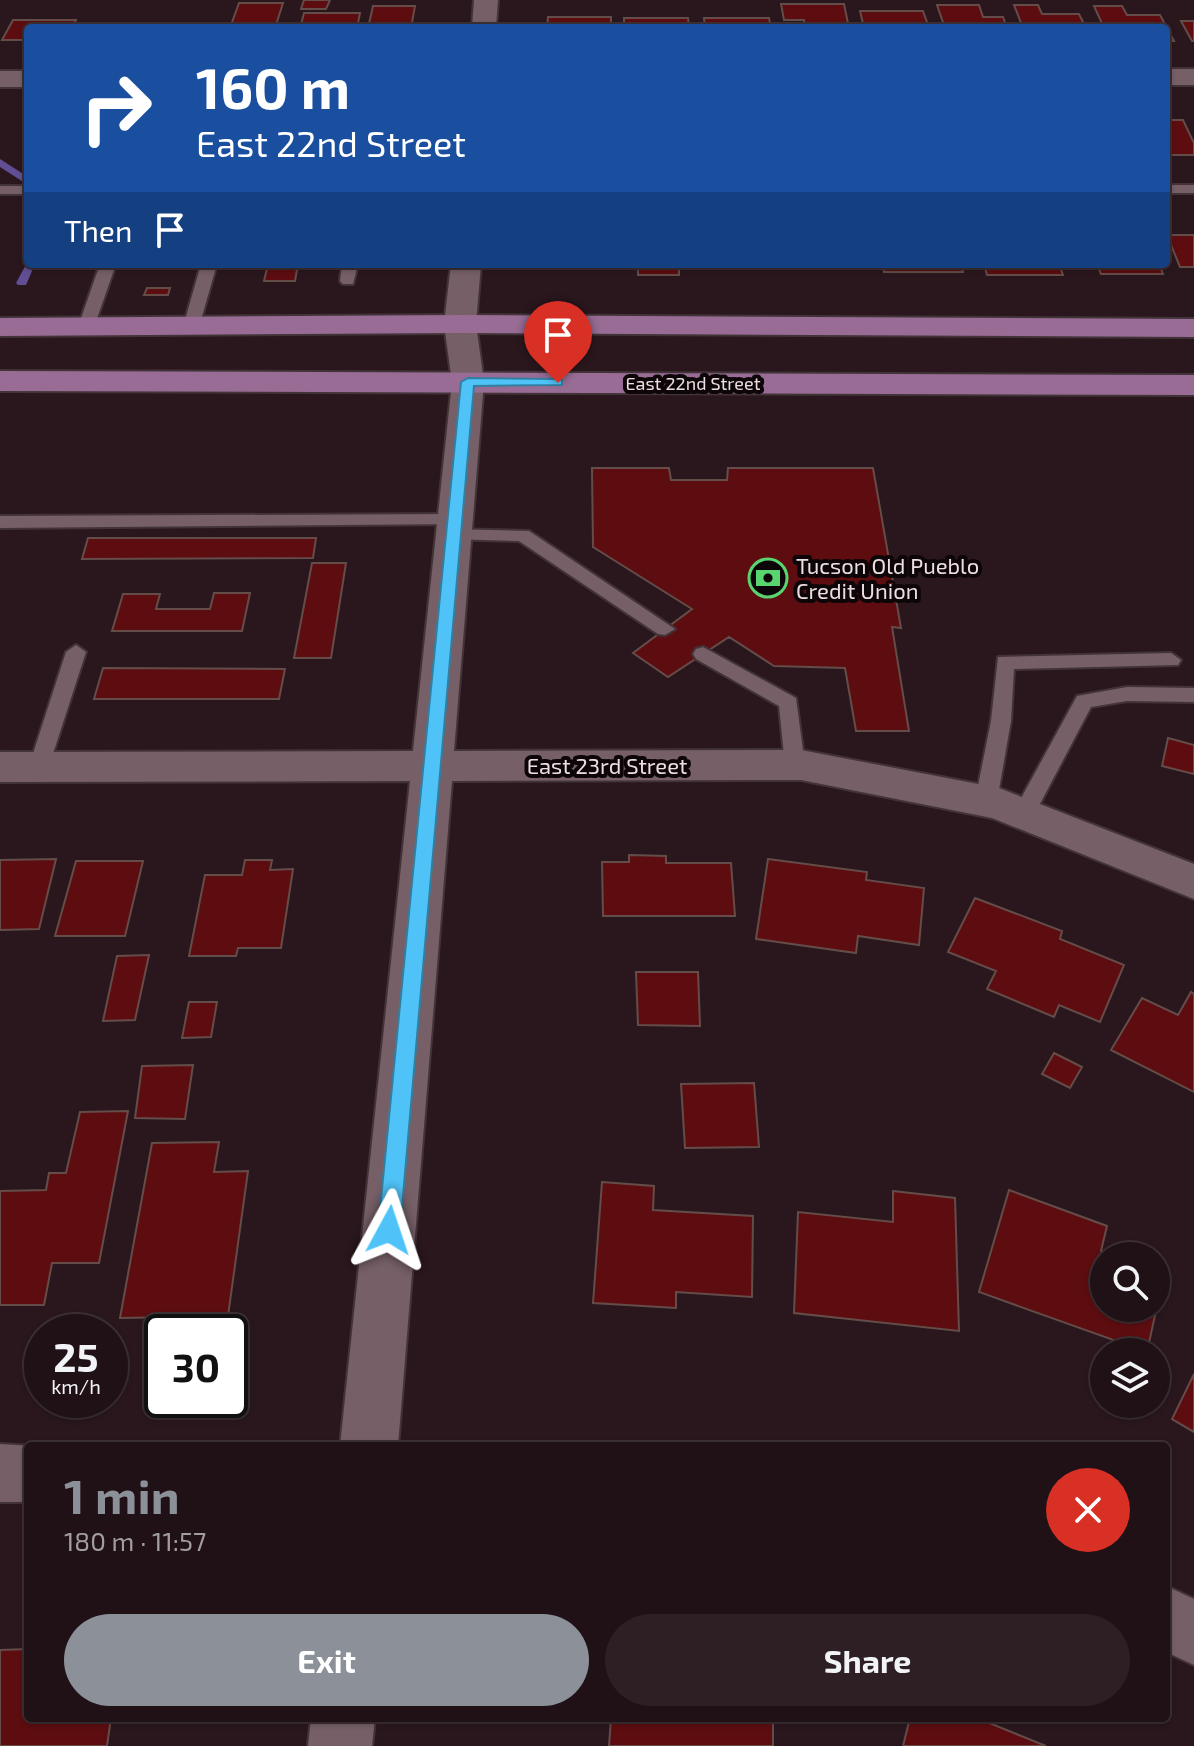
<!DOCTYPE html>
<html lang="en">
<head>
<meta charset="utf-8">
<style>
	:root { --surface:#201116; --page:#2d1f23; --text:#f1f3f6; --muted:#a29da1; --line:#3d3135; --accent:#8c9099 }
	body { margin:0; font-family:"Exo 2",sans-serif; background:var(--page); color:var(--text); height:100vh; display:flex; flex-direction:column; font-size:30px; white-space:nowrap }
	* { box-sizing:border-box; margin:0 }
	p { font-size:26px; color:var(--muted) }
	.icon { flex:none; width:44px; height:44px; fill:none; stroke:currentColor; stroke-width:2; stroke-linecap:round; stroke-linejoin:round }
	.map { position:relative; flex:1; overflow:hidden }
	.side { position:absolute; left:24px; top:1442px; width:1146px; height:280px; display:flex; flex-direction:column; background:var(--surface); border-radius:8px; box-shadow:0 2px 6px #0004,0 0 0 2px var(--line) }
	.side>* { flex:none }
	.guide { position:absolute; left:24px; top:24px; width:1146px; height:244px; border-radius:8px; box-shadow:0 2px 6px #0004,0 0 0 2px var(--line); background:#1a4fa0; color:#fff; overflow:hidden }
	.buttons { position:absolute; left:1090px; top:1242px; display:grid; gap:16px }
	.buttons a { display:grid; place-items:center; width:80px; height:80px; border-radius:50%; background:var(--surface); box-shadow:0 2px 6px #0004,0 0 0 2px var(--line); font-size:40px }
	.speed { position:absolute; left:24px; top:1314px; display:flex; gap:16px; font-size:40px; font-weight:700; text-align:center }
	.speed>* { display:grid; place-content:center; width:104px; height:104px; border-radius:50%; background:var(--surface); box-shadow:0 2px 6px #0004,0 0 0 2px var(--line); line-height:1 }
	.speed small { font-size:20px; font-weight:400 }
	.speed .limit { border:4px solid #111; border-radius:12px; background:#fff; color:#111 }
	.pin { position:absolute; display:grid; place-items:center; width:68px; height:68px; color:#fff; margin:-82px -34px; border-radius:50% 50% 50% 0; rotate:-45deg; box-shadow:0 0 8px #0007 }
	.pin .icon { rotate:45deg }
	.me { position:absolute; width:88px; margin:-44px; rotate:5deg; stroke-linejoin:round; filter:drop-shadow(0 0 6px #0008) }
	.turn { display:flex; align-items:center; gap:28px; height:168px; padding:0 40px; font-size:36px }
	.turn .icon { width:104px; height:104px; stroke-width:2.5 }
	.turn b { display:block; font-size:56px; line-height:68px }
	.then { display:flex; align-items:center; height:76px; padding:0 40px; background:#0003; gap:16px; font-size:30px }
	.round { display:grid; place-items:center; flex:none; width:84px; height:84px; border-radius:42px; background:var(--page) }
	.head { display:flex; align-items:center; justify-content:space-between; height:136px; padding:0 40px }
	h1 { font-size:48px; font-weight:700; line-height:60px; color:var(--accent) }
	.button { display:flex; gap:16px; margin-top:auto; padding:16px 40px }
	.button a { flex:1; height:92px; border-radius:48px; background:var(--accent); color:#fff; font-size:32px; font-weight:700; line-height:92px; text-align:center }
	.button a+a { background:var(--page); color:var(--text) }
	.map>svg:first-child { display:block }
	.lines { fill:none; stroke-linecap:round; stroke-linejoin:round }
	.stream { fill:#614e95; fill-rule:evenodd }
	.building { fill:#5d0d10; stroke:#644c49; stroke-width:2 }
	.service-casing { stroke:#423338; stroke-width:4 }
	.minor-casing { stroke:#423338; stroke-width:4 }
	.tertiary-casing { stroke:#423338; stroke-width:4 }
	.primary-casing { stroke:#423338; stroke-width:4 }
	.service { fill:#765f67; fill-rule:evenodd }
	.minor { fill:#765f67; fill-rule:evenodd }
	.tertiary { fill:#765f67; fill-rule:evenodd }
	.primary { fill:#986c95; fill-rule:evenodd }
	.route { fill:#4fc3f7; stroke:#337fa1; stroke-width:2 }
	.labels { text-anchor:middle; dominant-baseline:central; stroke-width:8; stroke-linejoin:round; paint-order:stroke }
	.far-street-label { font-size:18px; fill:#ecdee2; stroke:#0d0608 }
	.poi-label { font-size:22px; fill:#ecdee2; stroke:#0d0608; text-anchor:start }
	.street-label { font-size:22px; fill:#ecdee2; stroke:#0d0608 }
</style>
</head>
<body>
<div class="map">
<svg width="1194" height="1746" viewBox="0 0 1194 1746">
	<rect width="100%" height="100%" fill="#2a171e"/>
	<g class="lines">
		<path class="stream" d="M0,159L28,177V185L0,167Z
			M28,261V264H35L26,285H18L16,283Z"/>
	</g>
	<path class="building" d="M304,0H330L326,9H301Z
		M239,3H283L275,28H230Z
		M781,4H844L849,28H805L804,20H784Z
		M937,5H979L983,17H1003L1007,28H945Z
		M1014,5H1038L1042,14H1079L1086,28H1023Z
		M373,6H415L411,28H368Z
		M1094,6H1122L1127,15H1160L1174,41H1166V28H1104Z
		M860,11H923L929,28H864Z
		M304,13H360L357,28H300Z
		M548,17H611V28H547Z
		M624,18H688L689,28H624Z
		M704,18H769L771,28H705Z
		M13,20H76L72,28H28V40H2Z
		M1181,21H1194V41H1192Z
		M86,23H146L144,28H83Z
		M162,23H220L218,28H159Z
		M1166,120H1183L1194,143V155H1166Z
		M1167,235H1194V267H1180Z
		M268,264H298L295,281H264Z
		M638,264H679V275H638Z
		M883,264H961L963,272H884Z
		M984,264H1059L1063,275H987Z
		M1097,264H1159L1163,274H1101Z
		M147,288H170L168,295H144Z
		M592,468H669L671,480H727L728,468H873L901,628L892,627L909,731H856L845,668L774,666L729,637L668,677L633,653L692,609L593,547Z
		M88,538H316L313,558L82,559Z
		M312,563H346L331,658H294Z
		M214,593H250L242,631H112L123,594H160L156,609H210Z
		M103,668L285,669L279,699H94Z
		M1168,738L1194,745V774L1162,766Z
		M629,855L666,856V863H731L735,916H603L602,862H629Z
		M56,859L39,929L0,930V860Z
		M768,859L867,872L866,880L924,888L919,945L858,936L856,953L756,939Z
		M245,860H272L270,870L293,869L281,948H238L236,956H189L205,875H242Z
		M76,861H143L125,936H55Z
		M975,898L1062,931L1060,939L1124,965L1100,1022L1059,1005L1054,1017L987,989L996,971L948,952Z
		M149,955L135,1020L103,1021L117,956Z
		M636,972H698L700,1026L638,1025Z
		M1191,992L1194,994V1092L1111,1050L1142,998L1178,1015Z
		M189,1002H217L211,1037L182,1038Z
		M1054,1053L1082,1067L1070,1088L1042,1074Z
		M193,1065L185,1119L135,1118L142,1066Z
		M754,1083L759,1147L685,1148L681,1084Z
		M128,1111L99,1263H52L44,1305H0V1191L46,1190L49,1173H66L80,1112Z
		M219,1142L214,1172L248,1171L228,1316L120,1318L152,1143Z
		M602,1182L654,1186L653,1210L753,1216L752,1297L676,1292V1308L593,1303Z
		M1009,1190L1107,1226L1101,1251L1114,1256H1104V1308H1156V1271L1164,1274L1147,1352L979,1292Z
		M893,1191L955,1198L959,1331L794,1313L798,1212L893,1222Z
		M1194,1374V1432L1172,1419Z
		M28,1649V1718H111L107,1746H0V1650Z
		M611,1718H773V1746H609Z
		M910,1718H977L1046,1746H903Z"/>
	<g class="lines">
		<g class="service-casing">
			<path id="service" d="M1166,185H1194V193H1166Z
				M0,186H28V194H0Z
				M100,264H116L94,327L86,332L80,330L78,327Z
				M201,264H217L199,327L191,332L183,327Z
				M342,264H358L353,284H343L340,281Z
				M453,514L459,516L462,520L459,524L0,528V516Z
				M451,529L529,531L675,629L665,635L658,634L519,541L445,539L442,535L445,531Z
				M76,645L86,652L49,766L46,771H32L29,766L66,652Z
				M703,647L796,698L805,765L802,770H788L785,765L779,706L696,659L693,654L696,649Z
				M1171,653L1181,660L1178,665L1014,669L1011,721L997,801L993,807H979L975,801L991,721L998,657Z
				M1127,687L1194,688V702L1127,701L1091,707L1032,819H1016L1013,813L1077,696Z"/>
		</g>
		<g class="minor-casing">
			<path id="minor" d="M1166,69H1194V85H1166Z
				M0,71H28V87H0Z
				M468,372L480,375L484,382L454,751L801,750L999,788L1194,864V899L992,818L801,780L452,781L398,1446H340L410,781L0,782V752L413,751L452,382L456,375Z
				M0,1444L33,1446H28V1502H0Z
				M1166,1586L1194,1599V1665L1166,1652Z
				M311,1718H375L372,1746H308Z"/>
		</g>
		<g class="tertiary-casing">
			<path id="tertiary" d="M474,0H498L496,28H472Z
				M451,264H481L476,324L484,382L480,389L468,392L456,389L452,382L444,324Z"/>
		</g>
		<g class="primary-casing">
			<path id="primary" d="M460,315L1194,319V337L460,333L0,336V318Z
				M0,371L1194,375V395L0,391Z"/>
		</g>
		<use href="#service" class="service"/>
		<use href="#minor" class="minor"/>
		<use href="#tertiary" class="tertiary"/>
		<use href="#primary" class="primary"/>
	</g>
	<path class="route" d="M558,379L562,380V385L474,386L400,1230L397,1237L389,1239L381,1237L378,1230L461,382L468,378Z"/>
	<defs>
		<g id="bank-ring" transform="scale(2)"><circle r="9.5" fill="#0d0608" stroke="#59d56f" stroke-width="1.5"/><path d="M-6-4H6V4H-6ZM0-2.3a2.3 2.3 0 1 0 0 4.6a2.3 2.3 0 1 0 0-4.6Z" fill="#59d56f"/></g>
	</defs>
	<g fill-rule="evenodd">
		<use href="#bank-ring" x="768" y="578"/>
	</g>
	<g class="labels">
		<g class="far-street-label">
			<text x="693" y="383">East 22nd Street</text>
		</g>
		<g class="poi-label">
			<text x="796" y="565">Tucson Old Pueblo<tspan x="796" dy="25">Credit Union</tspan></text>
		</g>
		<g class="street-label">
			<text x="607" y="765">East 23rd Street</text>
		</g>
	</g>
</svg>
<div class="buttons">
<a><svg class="icon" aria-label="search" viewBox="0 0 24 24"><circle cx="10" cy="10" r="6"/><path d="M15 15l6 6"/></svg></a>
<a><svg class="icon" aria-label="layers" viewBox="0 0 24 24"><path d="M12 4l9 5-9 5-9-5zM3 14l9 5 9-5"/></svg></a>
</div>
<div class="speed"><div>25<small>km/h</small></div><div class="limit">30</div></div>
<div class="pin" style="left:558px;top:383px;background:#d93025"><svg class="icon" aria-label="arrive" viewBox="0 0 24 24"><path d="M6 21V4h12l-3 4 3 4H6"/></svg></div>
<svg class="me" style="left:389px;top:1230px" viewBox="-20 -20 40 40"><path d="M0-17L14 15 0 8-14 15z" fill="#4fc3f7" stroke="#fff" stroke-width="4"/></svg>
<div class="guide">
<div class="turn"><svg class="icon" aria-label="right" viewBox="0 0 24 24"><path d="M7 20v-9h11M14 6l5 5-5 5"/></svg><div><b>160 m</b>East 22nd Street</div></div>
<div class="then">Then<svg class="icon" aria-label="arrive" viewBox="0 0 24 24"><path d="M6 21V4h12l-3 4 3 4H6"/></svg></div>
</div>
<section class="side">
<div class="head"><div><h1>1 min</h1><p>180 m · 11:57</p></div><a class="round" style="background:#d93025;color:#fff"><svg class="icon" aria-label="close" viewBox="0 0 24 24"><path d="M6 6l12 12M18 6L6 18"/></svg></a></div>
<div class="button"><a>Exit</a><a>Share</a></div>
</section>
</div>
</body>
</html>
